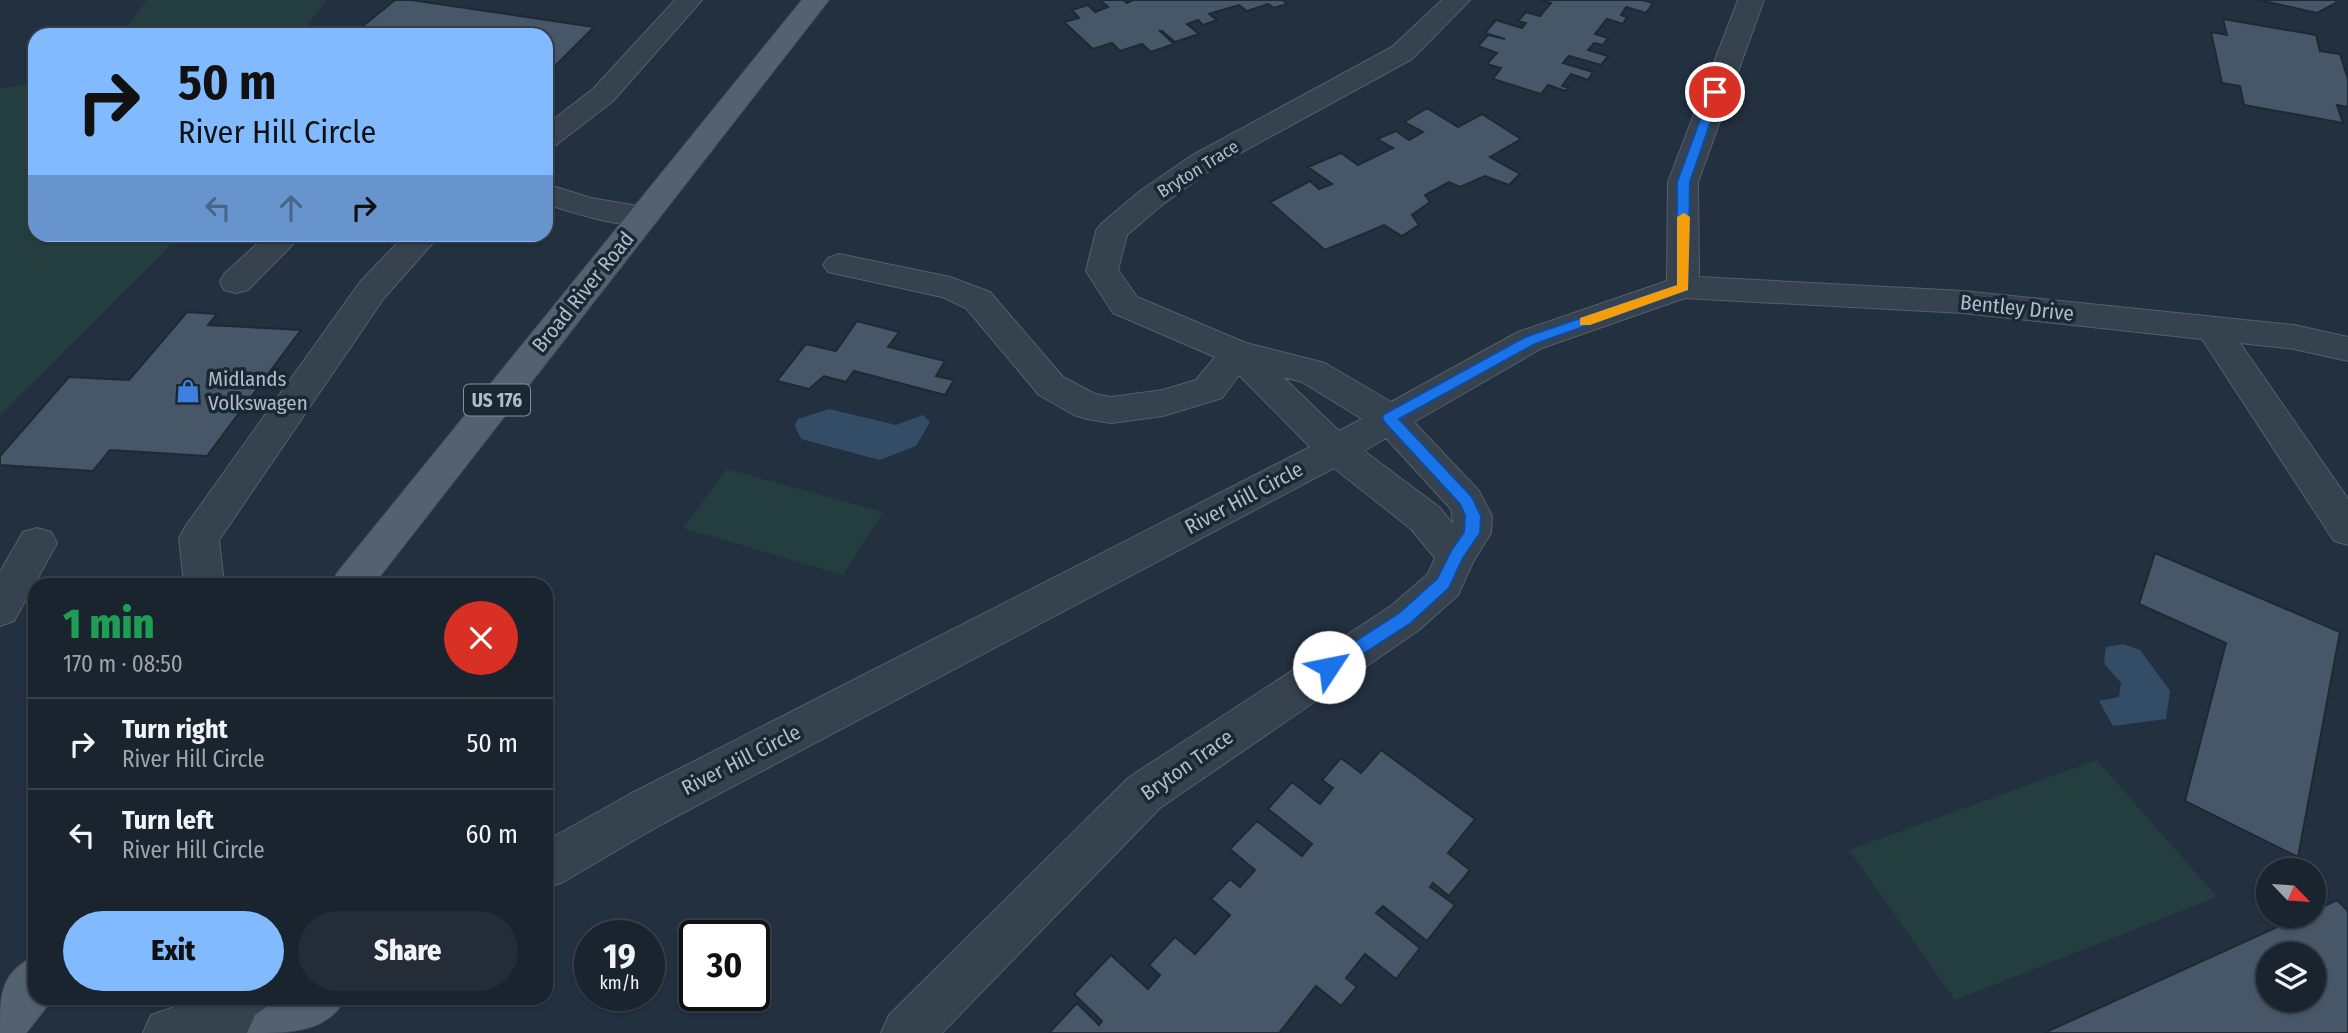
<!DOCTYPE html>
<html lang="en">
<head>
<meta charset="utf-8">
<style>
	:root { --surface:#1a242f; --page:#232c37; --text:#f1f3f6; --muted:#9fa4aa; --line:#38414b; --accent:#81baff }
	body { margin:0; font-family:"Fira Sans Condensed",sans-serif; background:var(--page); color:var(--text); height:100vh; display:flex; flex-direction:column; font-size:26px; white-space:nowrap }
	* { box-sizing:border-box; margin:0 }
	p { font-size:23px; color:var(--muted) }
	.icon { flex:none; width:38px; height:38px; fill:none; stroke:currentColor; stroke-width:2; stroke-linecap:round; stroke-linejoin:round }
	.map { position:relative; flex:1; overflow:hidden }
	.sheet { position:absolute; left:28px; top:578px; width:525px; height:427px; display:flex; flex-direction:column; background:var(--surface); border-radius:21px; box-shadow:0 2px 5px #0004,0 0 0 2px var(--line) }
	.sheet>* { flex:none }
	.banner { position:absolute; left:28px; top:28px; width:525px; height:214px; border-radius:21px; box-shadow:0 2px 5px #0004,0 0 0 2px var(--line); background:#81baff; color:#111; overflow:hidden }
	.needle { width:46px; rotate:115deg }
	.tools { position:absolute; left:2256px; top:858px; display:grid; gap:14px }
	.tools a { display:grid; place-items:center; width:70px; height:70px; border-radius:50%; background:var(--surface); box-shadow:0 2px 5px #0004,0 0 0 2px var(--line); font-size:35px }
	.speed { position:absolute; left:574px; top:920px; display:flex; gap:14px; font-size:35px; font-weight:700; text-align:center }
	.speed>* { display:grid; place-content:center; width:91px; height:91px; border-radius:50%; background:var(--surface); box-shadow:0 2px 5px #0004,0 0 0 2px var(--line); line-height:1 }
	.speed small { font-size:18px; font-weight:400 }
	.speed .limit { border:4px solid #111; border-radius:10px; background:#fff; color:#111 }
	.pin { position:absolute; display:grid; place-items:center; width:60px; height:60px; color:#fff; margin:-30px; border:4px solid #fff; border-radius:50%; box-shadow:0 2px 7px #0007 }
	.me { position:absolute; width:77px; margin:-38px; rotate:56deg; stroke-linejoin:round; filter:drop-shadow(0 0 5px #0008) }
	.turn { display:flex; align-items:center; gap:24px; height:147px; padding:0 35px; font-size:32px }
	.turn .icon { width:91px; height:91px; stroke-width:2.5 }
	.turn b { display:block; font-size:49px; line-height:60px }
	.lanes { display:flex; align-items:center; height:66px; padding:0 35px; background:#0003; justify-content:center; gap:35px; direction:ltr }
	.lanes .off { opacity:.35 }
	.round { display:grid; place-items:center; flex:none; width:74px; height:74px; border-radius:37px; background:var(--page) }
	.headline { display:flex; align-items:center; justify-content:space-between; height:119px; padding:0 35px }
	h1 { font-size:42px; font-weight:800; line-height:52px; color:#1e9e55 }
	.action { display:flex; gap:14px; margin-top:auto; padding:14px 35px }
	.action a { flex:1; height:80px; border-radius:42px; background:var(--accent); color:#111; font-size:28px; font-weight:800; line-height:80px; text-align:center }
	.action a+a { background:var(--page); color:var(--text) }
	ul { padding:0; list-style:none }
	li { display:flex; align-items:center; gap:21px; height:91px; padding:0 35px; border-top:2px solid var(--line) }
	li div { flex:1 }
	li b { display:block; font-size:26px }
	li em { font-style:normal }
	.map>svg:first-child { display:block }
	.green { fill:#243e40 }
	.water { fill:#344d67 }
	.building { fill:#475768; stroke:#1d2935; stroke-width:2; fill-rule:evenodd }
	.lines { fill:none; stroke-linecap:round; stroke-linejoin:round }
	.minor-casing { stroke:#545f6c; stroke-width:2 }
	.major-casing { stroke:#3f4b57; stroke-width:2 }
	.minor { fill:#36424e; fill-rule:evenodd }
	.major { fill:#54616f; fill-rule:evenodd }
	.route { fill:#1a73e8; stroke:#114b97; stroke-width:2 }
	.slow { fill:#f59e0b }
	.labels { text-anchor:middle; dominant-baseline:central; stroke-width:7; stroke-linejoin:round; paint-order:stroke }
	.far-street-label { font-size:18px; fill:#b1bcca; stroke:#1b2733 }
	.shield { fill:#1b2733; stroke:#848f9d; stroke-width:2 }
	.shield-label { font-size:19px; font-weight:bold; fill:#b1bcca }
	.street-label { font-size:21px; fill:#b1bcca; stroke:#1b2733 }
	.poi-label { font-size:21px; fill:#b1bcca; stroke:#1b2733; text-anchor:start }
</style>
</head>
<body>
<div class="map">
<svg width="2348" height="1033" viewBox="0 0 2348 1033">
	<rect width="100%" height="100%" fill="#22303f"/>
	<path class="green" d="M147,0H326L301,35H120Z
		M35,83V234L176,235L167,249L0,415V88Z
		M727,469L883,512L843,575L683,528Z
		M2097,760L2217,897L1955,1000L1849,850Z"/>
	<path class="water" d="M829,409L896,425L923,415L930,422L916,446L880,460L801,439L795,426L798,419Z
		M2123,644L2140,650L2170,691L2166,719L2113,726L2099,701L2119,697L2121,683L2104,663L2106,647Z"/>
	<path class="building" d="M395,0H411L594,27L546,75V35H352Z
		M1100,0H1123L1127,3L1133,0H1283L1287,4L1274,8L1268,4L1247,11L1239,5L1209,14L1217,20L1203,25L1198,20L1187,24L1199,34L1175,42L1162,31H1160L1174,44L1151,52L1142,44L1120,51L1112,43L1093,49L1064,22L1079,18L1072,10L1088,5L1095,12L1108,7Z
		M1541,0H1642L1653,3L1646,13L1626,7L1621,15L1627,17L1623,24L1607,19L1595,34L1608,38L1603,45L1594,43L1588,50L1608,56L1601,65L1569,56L1563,63L1593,72L1588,80L1571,74L1562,86L1568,88L1565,91L1548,85L1541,94L1493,79L1501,68L1487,64L1497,53L1478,46L1488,35L1505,39L1485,33L1496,20L1522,28L1526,23L1518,21L1526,12L1540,16L1551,3Z
		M2259,0H2336V3L2317,13Z
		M2223,19L2316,35L2320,51L2340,54L2348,79V107L2337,105L2343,123L2244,105L2240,86L2222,83L2211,32L2227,35Z
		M1427,108L1458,127L1482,114L1521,139L1490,157L1520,174L1509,185L1485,176L1460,187L1449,182L1425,195L1430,202L1412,215L1419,225L1402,236L1384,225L1325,250L1270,202L1310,181L1319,189L1332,184L1308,167L1341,153L1358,165L1393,148L1377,139L1396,131L1409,140L1423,132L1404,122Z
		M187,312L217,314L208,325L301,330L207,456L110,450L93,471L0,465V456L69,377L129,380Z
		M857,321L899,332L888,347L945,361L936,376L954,380L945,395L854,371L846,382L824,376L809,389L777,381L806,344L836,351Z
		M2155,553L2340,632L2298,857L2185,801L2226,643L2139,604Z
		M1381,750L1475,819L1448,853L1470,870L1449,896L1433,883L1430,887L1455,905L1427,941L1383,906L1376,913L1420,948L1396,979L1365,954L1346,978L1357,987L1341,1006L1316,986L1279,1033H1049L1077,1003L1099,1025L1102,1021L1074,994L1111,955L1148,989L1160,975L1149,965L1175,937L1195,954L1230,915L1211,899L1230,879L1240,887L1255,870L1230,849L1257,821L1302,856L1312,844L1268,809L1292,782L1320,804L1333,788L1322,780L1341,758L1361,773Z
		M2337,900L2348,911V1033H2044L2304,915H2314V911ZM2268,954H2314V999H2268Z"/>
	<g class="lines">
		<g class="minor-casing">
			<path id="minor" d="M675,0H702L613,101L556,145L546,148V125L593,89Z
				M1442,0H1470L1412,59L1213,168L1162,205L1127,235L1118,270L1137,297L1246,343L1325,363L1391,402L1518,332L1667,281L1668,182L1738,0H1764L1698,182L1699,277L1963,291L2294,325L2348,337V361L2294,349L2240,343L2348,499V545L2334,541L2202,339L1963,313L1685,298L1542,348L1414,422L1479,491L1492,516L1491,533L1473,562L1458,595L1419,630L1160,808L942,1033H881L889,1015L1128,778L1391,606L1428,574L1435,558L1411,529L1334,468L662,824L563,882L546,888V841L630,794L1310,447L1239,375L1222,398L1163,416L1111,423L1087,419L1074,415L1039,395L966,308L942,297L828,272L823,265L828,258L839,254L950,277L990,292L1063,377L1095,394L1111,397L1163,390L1196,380L1215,357L1113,313L1086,271L1096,231L1101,224L1140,191L1191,156L1392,47ZM1283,377L1302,382L1362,419L1339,431ZM1386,438L1451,509L1453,524L1439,507L1364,451Z
				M546,184L591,198L655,209L660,216L655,223C625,231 576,213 546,204Z
				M268,234H303L248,290L236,293L224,290L220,282L224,274Z
				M406,234H441L384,298L219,540L224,584H184L179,538L185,527L360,282Z
				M37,528L51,532L57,543L14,621L0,626V572L23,532Z
				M201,998H305L298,1016L249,1033H143L151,1015Z"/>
		</g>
		<g class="major-casing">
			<path id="major" d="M802,0H829L374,584H331L337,573Z
				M35,956V998L53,999L26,1033H0C0,995 0,973 35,956Z
				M279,998H346C327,1033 290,1033 247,1033L255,1015Z"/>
		</g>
		<use href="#minor" class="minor"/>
		<use href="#major" class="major"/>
	</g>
	<path class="route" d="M1711,90L1721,92L1690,182L1688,290L1535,344L1399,419L1472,497L1481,516L1480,533L1463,558L1449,588L1411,623L1335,672L1329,674L1323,672L1320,667L1323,662L1399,613L1437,579L1451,551L1464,532L1465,516L1460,504L1384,422L1382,418L1384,414L1525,337L1677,285V182Z"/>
	<path class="slow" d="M1684,213L1690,217L1688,290L1590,325H1580V318L1677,285V217Z"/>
	<defs>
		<g id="shop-bare" transform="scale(1.89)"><path d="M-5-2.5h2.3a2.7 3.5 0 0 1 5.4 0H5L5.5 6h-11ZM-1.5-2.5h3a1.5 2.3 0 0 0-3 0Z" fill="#3f7fe0" stroke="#1b2733" stroke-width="2.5" paint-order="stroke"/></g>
	</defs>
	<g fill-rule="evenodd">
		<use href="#shop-bare" x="188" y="391"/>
	</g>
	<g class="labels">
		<g class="far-street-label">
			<text transform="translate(1198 169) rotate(-32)">Bryton Trace</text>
		</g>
		<rect class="shield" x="464" y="384.5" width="66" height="31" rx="5"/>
		<g class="shield-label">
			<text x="497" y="400">US 176</text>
		</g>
		<g class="street-label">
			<text transform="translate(583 292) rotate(-51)">Broad River Road</text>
			<text transform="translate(2017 308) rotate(6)">Bentley Drive</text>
			<text transform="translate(1244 498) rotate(-28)">River Hill Circle</text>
			<text transform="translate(741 760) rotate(-27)">River Hill Circle</text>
			<text transform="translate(1187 765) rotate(-35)">Bryton Trace</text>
		</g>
		<g class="poi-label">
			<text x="208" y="379">Midlands<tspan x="208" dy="24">Volkswagen</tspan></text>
		</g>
	</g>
</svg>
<div class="tools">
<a><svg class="needle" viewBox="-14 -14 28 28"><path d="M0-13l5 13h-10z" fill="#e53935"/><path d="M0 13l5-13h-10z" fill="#9fa4aa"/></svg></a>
<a><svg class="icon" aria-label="layers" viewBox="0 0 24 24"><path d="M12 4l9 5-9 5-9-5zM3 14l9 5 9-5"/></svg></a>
</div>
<div class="speed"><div>19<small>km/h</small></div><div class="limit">30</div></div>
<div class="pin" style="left:1715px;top:92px;background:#d93025"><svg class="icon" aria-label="arrive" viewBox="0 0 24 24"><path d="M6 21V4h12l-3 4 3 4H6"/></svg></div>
<svg class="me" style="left:1329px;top:667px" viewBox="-20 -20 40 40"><circle r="19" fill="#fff"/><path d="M0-13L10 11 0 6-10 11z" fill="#1a73e8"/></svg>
<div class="banner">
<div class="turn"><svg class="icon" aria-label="right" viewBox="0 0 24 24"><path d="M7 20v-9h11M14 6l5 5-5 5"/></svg><div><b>50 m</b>River Hill Circle</div></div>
<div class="lanes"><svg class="icon off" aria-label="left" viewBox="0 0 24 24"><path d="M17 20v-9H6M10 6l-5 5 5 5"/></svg><svg class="icon off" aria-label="ahead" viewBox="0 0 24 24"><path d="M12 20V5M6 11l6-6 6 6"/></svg><svg class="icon" aria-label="right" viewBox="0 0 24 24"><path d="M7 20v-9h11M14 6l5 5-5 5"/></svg></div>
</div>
<section class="sheet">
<div class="headline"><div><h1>1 min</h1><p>170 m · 08:50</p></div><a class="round" style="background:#d93025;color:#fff"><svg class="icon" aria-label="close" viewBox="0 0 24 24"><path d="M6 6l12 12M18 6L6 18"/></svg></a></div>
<ul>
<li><svg class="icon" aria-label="right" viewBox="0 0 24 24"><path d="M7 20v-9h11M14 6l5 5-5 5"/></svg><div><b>Turn right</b><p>River Hill Circle</p></div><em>50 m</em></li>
<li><svg class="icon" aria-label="left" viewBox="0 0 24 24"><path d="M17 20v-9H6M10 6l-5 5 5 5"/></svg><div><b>Turn left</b><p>River Hill Circle</p></div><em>60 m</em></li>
</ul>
<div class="action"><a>Exit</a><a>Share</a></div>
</section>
</div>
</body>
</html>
